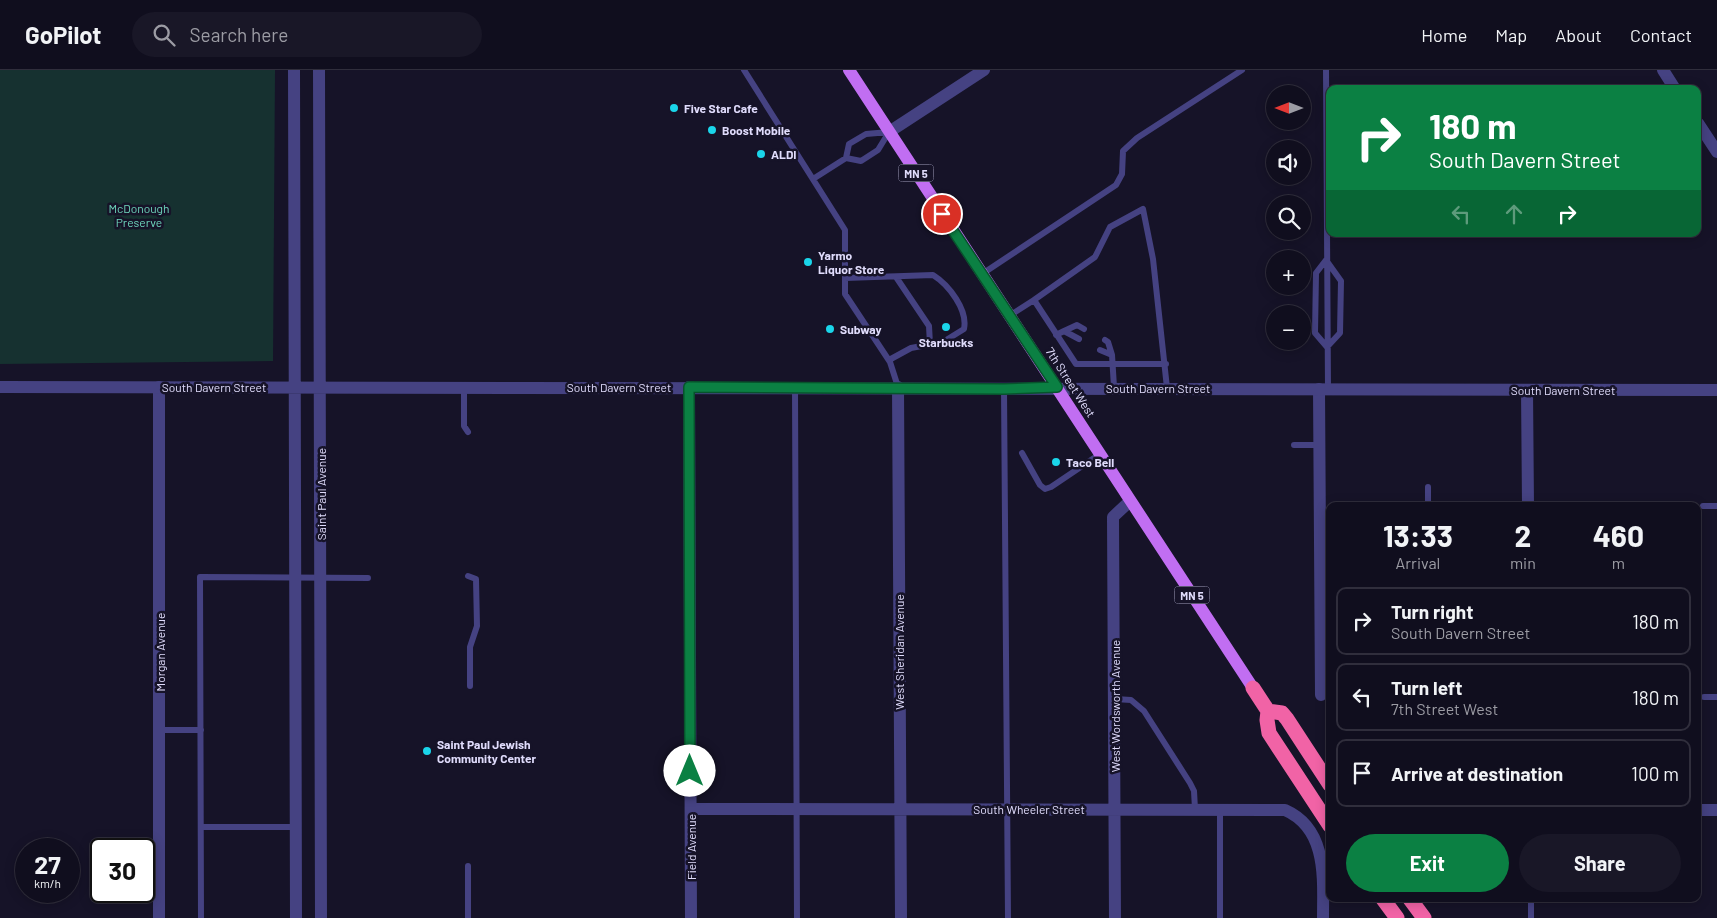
<!DOCTYPE html>
<html lang="en">
<head>
<meta charset="utf-8">
<style>
	:root { --surface:#100e1e; --page:#191727; --text:#f1f3f6; --muted:#9c9ca4; --line:#302e3c; --accent:#0b8043 }
	body { margin:0; font-family:Barlow,sans-serif; background:var(--page); color:var(--text); height:100vh; display:flex; flex-direction:column; font-size:19px; white-space:nowrap }
	* { box-sizing:border-box; margin:0 }
	p { font-size:16px; color:var(--muted) }
	.icon { flex:none; width:28px; height:28px; fill:none; stroke:currentColor; stroke-width:2; stroke-linecap:round; stroke-linejoin:round }
	.map { position:relative; flex:1; overflow:hidden }
	.details { position:absolute; left:1326px; top:432px; width:375px; height:400px; display:flex; flex-direction:column; background:var(--surface); border-radius:10px; box-shadow:0 2px 12px #0003,0 0 0 1px var(--line) }
	.details>* { flex:none }
	.top-card { position:absolute; left:1326px; top:15px; width:375px; height:152px; border-radius:10px; box-shadow:0 2px 12px #0003,0 0 0 1px var(--line); background:#0b8043; color:#fff; overflow:hidden }
	.needle { width:32px; rotate:270deg }
	.controls { position:absolute; left:1266px; top:15px; display:grid; gap:10px }
	.controls a { display:grid; place-items:center; width:45px; height:45px; border-radius:50%; background:var(--surface); box-shadow:0 2px 12px #0003,0 0 0 1px var(--line); font-size:25px }
	.speed { position:absolute; left:15px; top:768px; display:flex; gap:10px; font-size:25px; font-weight:700; text-align:center }
	.speed>* { display:grid; place-content:center; width:65px; height:65px; border-radius:50%; background:var(--surface); box-shadow:0 2px 12px #0003,0 0 0 1px var(--line); line-height:1 }
	.speed small { font-size:12px; font-weight:400 }
	.speed .limit { border:2px solid #111; border-radius:8px; background:#fff; color:#111 }
	.pin { position:absolute; display:grid; place-items:center; width:42px; height:42px; color:#fff; margin:-21px; border:2px solid #fff; border-radius:50%; box-shadow:0 1px 5px #0007 }
	.me { position:absolute; width:55px; margin:-28px; rotate:0deg; stroke-linejoin:round; filter:drop-shadow(0 0 4px #0008) }
	.turn { display:flex; align-items:center; gap:18px; height:105px; padding:0 20px; font-size:22px }
	.turn .icon { width:65px; height:65px; stroke-width:2.5 }
	.turn b { display:block; font-size:35px; line-height:42px }
	.lanes { display:flex; align-items:center; height:48px; padding:0 20px; background:#0003; justify-content:center; gap:25px; direction:ltr }
	.lanes .off { opacity:.35 }
	.eta { display:flex; justify-content:space-evenly; align-items:center; height:85px; text-align:center }
	.eta b { font-size:30px; font-weight:700; line-height:35px }
	.cta { display:flex; gap:10px; margin-top:auto; padding:10px 20px }
	.cta a { flex:1; height:58px; border-radius:30px; background:var(--accent); color:#fff; font-size:20px; font-weight:700; line-height:58px; text-align:center }
	.cta a+a { background:var(--page); color:var(--text) }
	ul { padding:0; list-style:none }
	li { display:flex; align-items:center; gap:15px; height:68px; margin:0 10px 8px; padding:0 10px; border:2px solid var(--line); border-radius:10px }
	li div { flex:1 }
	li b { display:block; font-size:19px }
	li em { font-style:normal }
	header { display:flex; align-items:center; gap:30px; box-sizing:border-box; height:70px; padding:0 25px; background:var(--surface); border-bottom:1px solid var(--line) }
	header strong { font-size:24px }
	nav { display:flex; gap:28px; margin-inline-start:auto; font-size:18px }
	.search { width:350px; height:45px; background:var(--page); display:flex; align-items:center; gap:12px; box-sizing:border-box; padding:0 18px; border-radius:28px; color:var(--muted); font-size:19px }
	.map>svg:first-child { display:block }
	.green { fill:#163130 }
	.lines { fill:none; stroke-linecap:round; stroke-linejoin:round }
	.service { stroke:#454282; stroke-width:6 }
	.minor { stroke:#454282; stroke-width:12 }
	.tertiary { stroke:#454282; stroke-width:12 }
	.primary { stroke:#c16ef2; stroke-width:12 }
	.motorway { stroke:#f163a6; stroke-width:15 }
	.route-casing { stroke:#07532c; stroke-width:12 }
	.route { stroke:#0b8043; stroke-width:9 }
	.poi-dot { fill:#1ad5ea; stroke:#161328; stroke-width:2 }
	.labels { text-anchor:middle; dominant-baseline:central; stroke-width:5; stroke-linejoin:round; paint-order:stroke }
	.shield { fill:#161328; stroke:#a3a0bc; stroke-width:1 }
	.shield-label { font-size:11px; font-weight:bold; fill:#e0dcfc }
	.poi-label { font-size:12px; font-weight:bold; fill:#e0dcfc; stroke:#161328; text-anchor:start }
	.park-label { font-size:12px; fill:#6ed6bc; stroke:#161328 }
	.street-label { font-size:12px; fill:#e0dcfc; stroke:#161328 }
</style>
</head>
<body>
<header>
<strong>GoPilot</strong>
<div class="search"><svg class="icon" aria-label="search" viewBox="0 0 24 24"><circle cx="10" cy="10" r="6"/><path d="M15 15l6 6"/></svg>Search here</div>
<nav><a>Home</a><a>Map</a><a>About</a><a>Contact</a></nav>
</header>
<div class="map">
<svg width="1717" height="848" viewBox="0 0 1717 848">
	<rect width="100%" height="100%" fill="#161328"/>
	<path class="green" d="M0,0H275L273,291L0,294Z"/>
	<g class="lines">
		<path class="service" d="M744,0L845,160V224L890,292L898,317
			M1326,0L1328,319
			M846,88L849,74L866,64L889,62
			M813,109L846,88L861,91L878,80L889,62
			M1326,190L1341,211L1340,263L1327,277L1315,263L1316,203Z
			M982,204L1116,115L1122,104L1123,81L1137,68L1242,0
			M896,207L929,256L930,274
			M845,208L933,205C949,215 968,240 964,259L943,272L911,278L889,290
			M1034,230L1095,187L1110,157L1143,139L1153,189L1167,318
			M1009,246L1034,230L1076,294H1166
			M1064,261L1077,255L1084,259
			M1056,265L1064,261L1079,269
			M1105,270L1108,272L1112,285
			M1100,280L1112,285L1114,317
			M464,318V356L468,362
			M795,318L797,848
			M1004,319L1008,848
			M1294,375H1319
			M1022,383L1040,415L1045,419L1051,417L1100,384
			M1428,417V436
			M1703,436H1717
			M468,506L476,509L477,556L470,577V616
			M1704,627H1717
			M1115,629L1131,630L1144,641L1190,713L1194,721L1195,739
			M160,660H201
			M1220,740V848
			M201,757H296
			M468,796V848
			M1531,829V848
			M201,848L200,507L368,508"/>
		<path class="minor" d="M1663,0L1675,19
			M1698,53L1717,82
			M889,62L984,0
			M689,317L691,848
			M898,317L901,848
			M1319,319L1321,625
			M1527,320L1528,436
			M691,739L1285,740C1328,759 1323,809 1323,848
			M1698,740H1717
			M159,848V317
			M1115,848L1113,447L1130,431"/>
		<path class="tertiary" d="M294,0L296,848
			M319,0L321,848
			M0,317L1717,320"/>
		<path class="primary" d="M849,0L1253,618"/>
		<path class="motorway" d="M1253,618L1268,641
			M1268,641L1267,650L1269,663L1330,756
			M1268,641L1282,643L1287,649L1330,715
			M1383,829L1397,848
			M1410,829L1424,848"/>
	</g>
	<g class="lines">
		<g class="route-casing">
			<path id="route" d="M690,701L689,317L1004,319L1057,317L942,144"/>
		</g>
		<use href="#route" class="route"/>
	</g>
	<g class="poi-dot">
		<circle cx="674" cy="38" r="5"/>
		<circle cx="712" cy="60" r="5"/>
		<circle cx="761" cy="84" r="5"/>
		<circle cx="808" cy="192" r="5"/>
		<circle cx="946" cy="257" r="5"/>
		<circle cx="830" cy="259" r="5"/>
		<circle cx="1056" cy="392" r="5"/>
		<circle cx="427" cy="681" r="5"/>
	</g>
	<g class="labels">
		<g class="shield">
			<rect x="898.5" y="94.5" width="35" height="17" rx="4"/>
			<rect x="1174.5" y="516.5" width="35" height="17" rx="4"/>
		</g>
		<g class="shield-label">
			<text x="916" y="103">MN 5</text>
			<text x="1192" y="525">MN 5</text>
		</g>
		<g class="poi-label">
			<text x="684" y="38">Five Star Cafe</text>
			<text x="722" y="60">Boost Mobile</text>
			<text x="771" y="84">ALDI</text>
			<text x="818" y="185">Yarmo<tspan x="818" dy="14">Liquor Store</tspan></text>
			<text x="840" y="259">Subway</text>
			<text x="946" y="272" text-anchor="middle">Starbucks</text>
			<text x="1066" y="392">Taco Bell</text>
			<text x="437" y="674">Saint Paul Jewish<tspan x="437" dy="14">Community Center</tspan></text>
		</g>
		<g class="park-label">
			<text x="139" y="138">McDonough<tspan x="139" dy="14">Preserve</tspan></text>
		</g>
		<g class="street-label">
			<text transform="translate(1071 312) rotate(57)">7th Street West</text>
			<text x="214" y="317">South Davern Street</text>
			<text x="619" y="317">South Davern Street</text>
			<text x="1158" y="318">South Davern Street</text>
			<text x="1563" y="320">South Davern Street</text>
			<text transform="translate(321 424) rotate(-90)">Saint Paul Avenue</text>
			<text transform="translate(160 582) rotate(-90)">Morgan Avenue</text>
			<text transform="translate(899 582) rotate(-90)">West Sheridan Avenue</text>
			<text transform="translate(1115 636) rotate(-90)">West Wordsworth Avenue</text>
			<text x="1029" y="739">South Wheeler Street</text>
			<text transform="translate(691 777) rotate(-90)">Field Avenue</text>
		</g>
	</g>
</svg>
<div class="controls">
<a><svg class="needle" viewBox="-14 -14 28 28"><path d="M0-13l5 13h-10z" fill="#e53935"/><path d="M0 13l5-13h-10z" fill="#9c9ca4"/></svg></a>
<a><svg class="icon" aria-label="sound" viewBox="0 0 24 24"><path d="M4 9h4l5-4v14l-5-4H4zM17 9q2 3 0 6"/></svg></a>
<a><svg class="icon" aria-label="search" viewBox="0 0 24 24"><circle cx="10" cy="10" r="6"/><path d="M15 15l6 6"/></svg></a>
<a>+</a>
<a>−</a>
</div>
<div class="speed"><div>27<small>km/h</small></div><div class="limit">30</div></div>
<div class="pin" style="left:942px;top:144px;background:#d93025"><svg class="icon" aria-label="arrive" viewBox="0 0 24 24"><path d="M6 21V4h12l-3 4 3 4H6"/></svg></div>
<svg class="me" style="left:690px;top:701px" viewBox="-20 -20 40 40"><circle r="19" fill="#fff"/><path d="M0-13L10 11 0 6-10 11z" fill="#0b8043"/></svg>
<div class="top-card">
<div class="turn"><svg class="icon" aria-label="right" viewBox="0 0 24 24"><path d="M7 20v-9h11M14 6l5 5-5 5"/></svg><div><b>180 m</b>South Davern Street</div></div>
<div class="lanes"><svg class="icon off" aria-label="left" viewBox="0 0 24 24"><path d="M17 20v-9H6M10 6l-5 5 5 5"/></svg><svg class="icon off" aria-label="ahead" viewBox="0 0 24 24"><path d="M12 20V5M6 11l6-6 6 6"/></svg><svg class="icon" aria-label="right" viewBox="0 0 24 24"><path d="M7 20v-9h11M14 6l5 5-5 5"/></svg></div>
</div>
<section class="details">
<div class="eta">
<div><b>13:33</b><p>Arrival</p></div>
<div><b>2</b><p>min</p></div>
<div><b>460</b><p>m</p></div>
</div>
<ul>
<li><svg class="icon" aria-label="right" viewBox="0 0 24 24"><path d="M7 20v-9h11M14 6l5 5-5 5"/></svg><div><b>Turn right</b><p>South Davern Street</p></div><em>180 m</em></li>
<li><svg class="icon" aria-label="left" viewBox="0 0 24 24"><path d="M17 20v-9H6M10 6l-5 5 5 5"/></svg><div><b>Turn left</b><p>7th Street West</p></div><em>180 m</em></li>
<li><svg class="icon" aria-label="arrive" viewBox="0 0 24 24"><path d="M6 21V4h12l-3 4 3 4H6"/></svg><div><b>Arrive at destination</b></div><em>100 m</em></li>
</ul>
<div class="cta"><a>Exit</a><a>Share</a></div>
</section>
</div>
</body>
</html>
